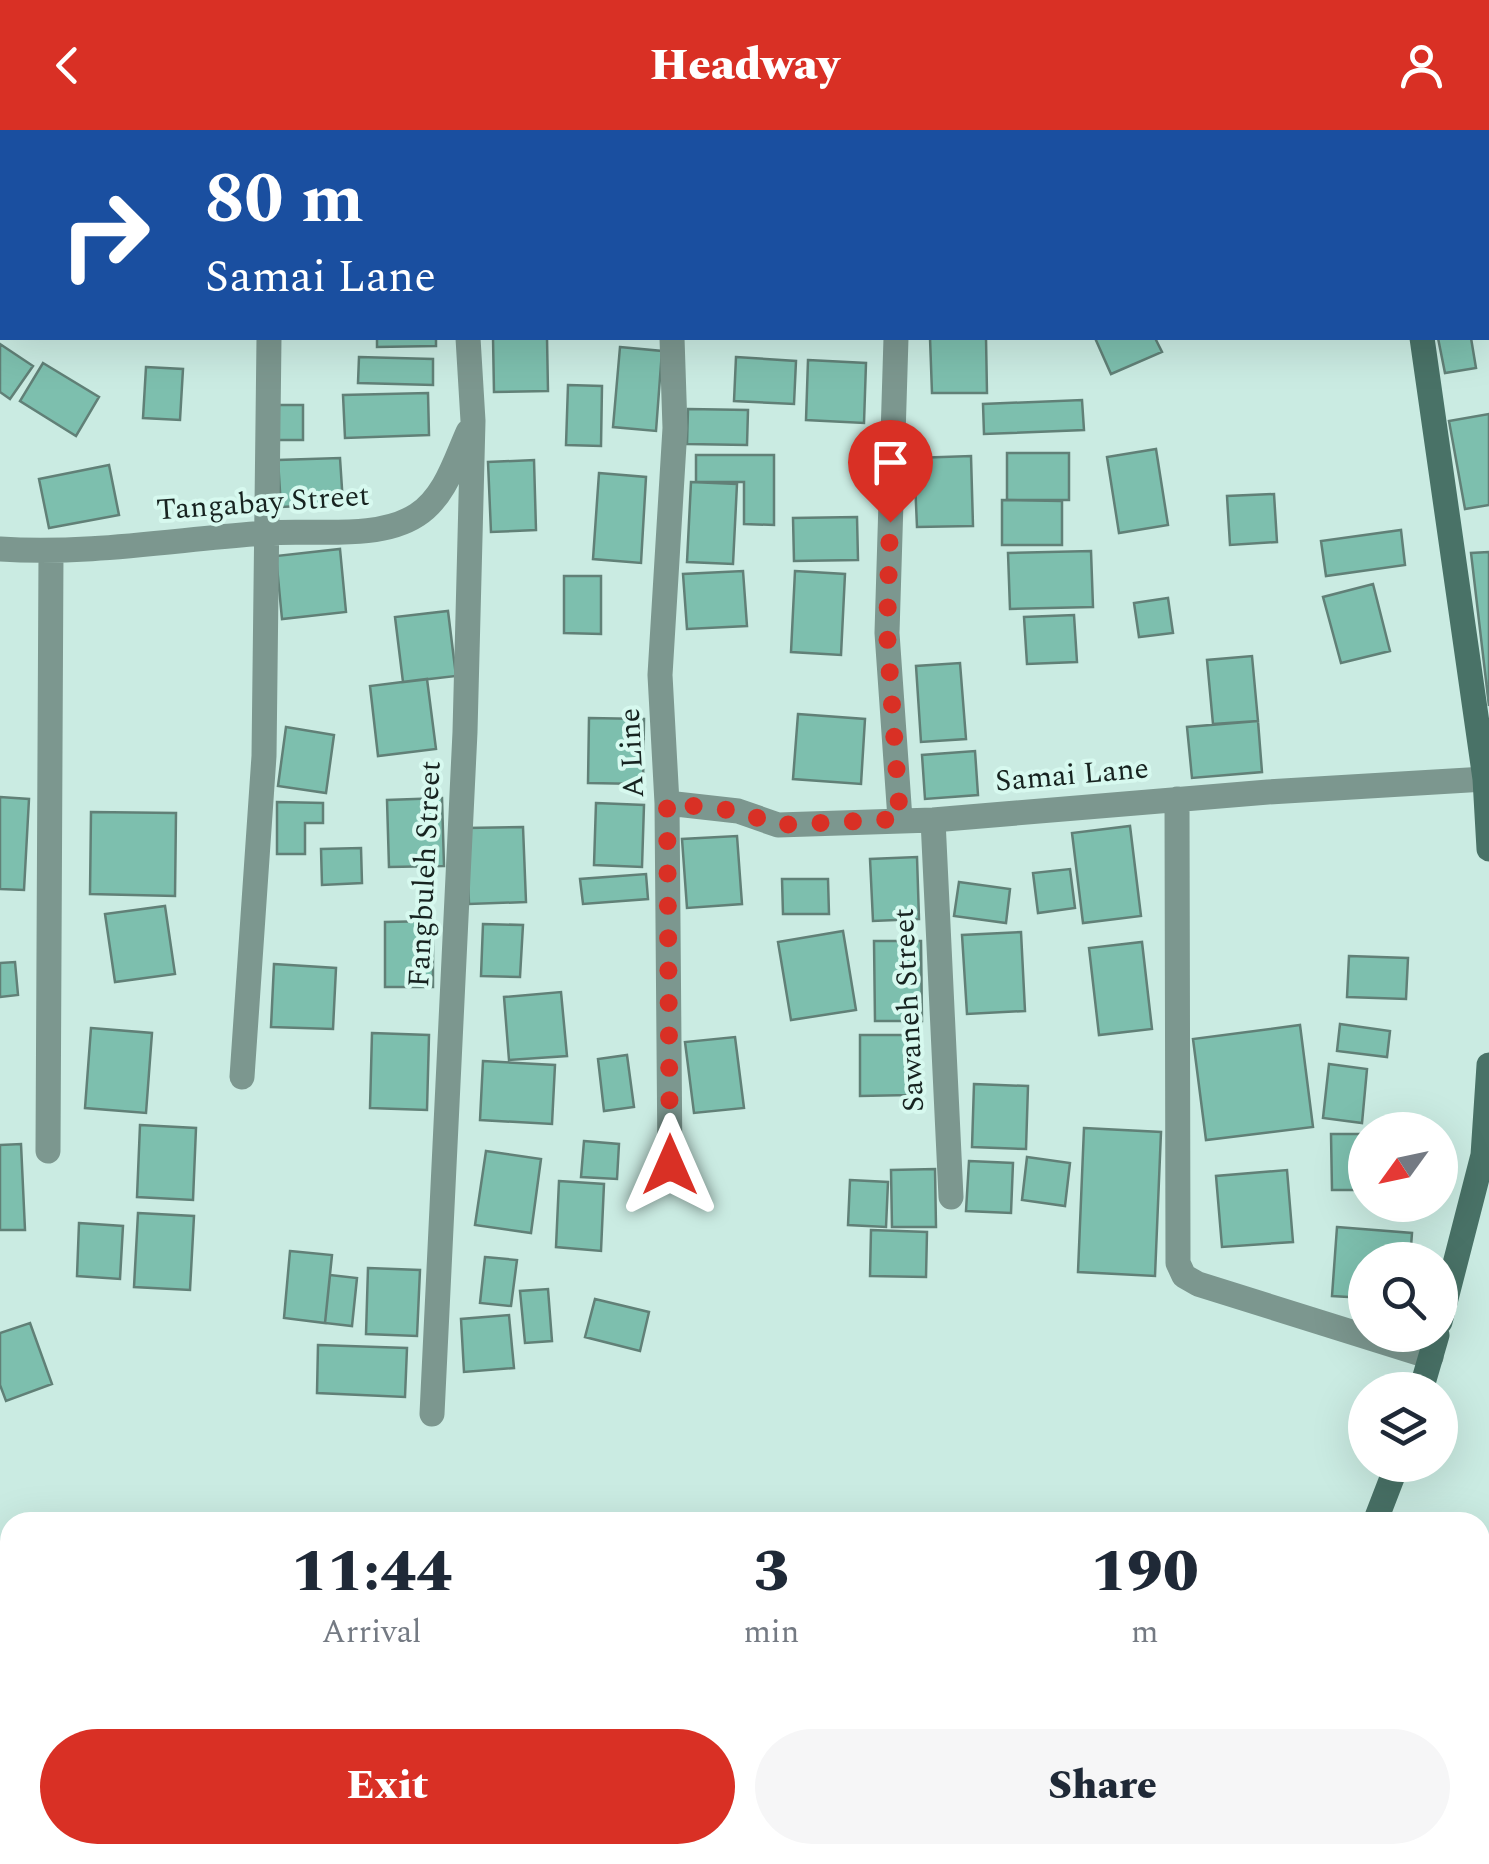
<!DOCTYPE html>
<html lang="en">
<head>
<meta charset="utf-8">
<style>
	:root { --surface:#fff; --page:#f6f6f7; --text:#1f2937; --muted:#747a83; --accent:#d93025 }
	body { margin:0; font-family:Spectral,serif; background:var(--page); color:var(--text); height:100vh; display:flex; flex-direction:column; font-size:38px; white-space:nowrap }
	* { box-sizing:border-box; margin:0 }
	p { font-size:32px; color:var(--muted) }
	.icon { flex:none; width:55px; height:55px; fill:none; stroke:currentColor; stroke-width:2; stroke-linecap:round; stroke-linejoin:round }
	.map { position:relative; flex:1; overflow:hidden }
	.sheet { position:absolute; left:0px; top:1382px; width:1490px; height:352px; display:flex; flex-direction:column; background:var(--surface); border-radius:30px 30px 0 0; box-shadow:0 10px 40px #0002 }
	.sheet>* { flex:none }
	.guide { position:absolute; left:0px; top:0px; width:1490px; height:210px; box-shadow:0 10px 40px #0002; background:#1a4fa0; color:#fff; overflow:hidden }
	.needle { width:65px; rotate:237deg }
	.fabs { position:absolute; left:1348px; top:982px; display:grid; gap:20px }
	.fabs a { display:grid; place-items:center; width:110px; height:110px; border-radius:50%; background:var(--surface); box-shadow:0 10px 40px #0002; font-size:50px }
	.pin { position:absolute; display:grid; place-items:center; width:85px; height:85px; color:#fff; margin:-102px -42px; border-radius:50% 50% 50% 0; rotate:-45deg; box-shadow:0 0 10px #0007 }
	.pin .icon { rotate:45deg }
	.me { position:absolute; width:110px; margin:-55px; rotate:0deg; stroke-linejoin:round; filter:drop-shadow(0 0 8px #0008) }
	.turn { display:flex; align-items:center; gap:35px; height:210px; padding:0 40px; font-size:45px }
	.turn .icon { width:130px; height:130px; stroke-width:2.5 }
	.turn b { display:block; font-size:70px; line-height:85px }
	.eta { display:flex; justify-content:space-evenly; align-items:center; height:170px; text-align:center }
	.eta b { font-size:60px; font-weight:800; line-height:70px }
	.primary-button { display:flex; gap:20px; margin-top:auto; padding:20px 40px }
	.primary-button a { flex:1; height:115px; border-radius:60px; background:var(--accent); color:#fff; font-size:40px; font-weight:800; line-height:115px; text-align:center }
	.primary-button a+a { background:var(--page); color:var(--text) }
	header { display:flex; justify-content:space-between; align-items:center; height:130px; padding:0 40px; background:var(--accent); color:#fff; font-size:45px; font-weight:800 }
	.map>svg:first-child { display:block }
	.building { fill:#7dbfae; stroke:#618077; stroke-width:2.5 }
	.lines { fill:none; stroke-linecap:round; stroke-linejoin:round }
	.street { stroke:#7c978f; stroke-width:25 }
	.secondary { stroke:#497267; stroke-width:25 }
	.route { stroke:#d93025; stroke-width:18; stroke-dasharray:0 32.4 }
	.labels { text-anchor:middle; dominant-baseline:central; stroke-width:8; stroke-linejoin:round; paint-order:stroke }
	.street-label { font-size:30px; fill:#172320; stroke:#d7f9ef }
</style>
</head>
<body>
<header><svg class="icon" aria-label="back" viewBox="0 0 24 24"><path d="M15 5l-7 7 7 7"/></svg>Headway<svg class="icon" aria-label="person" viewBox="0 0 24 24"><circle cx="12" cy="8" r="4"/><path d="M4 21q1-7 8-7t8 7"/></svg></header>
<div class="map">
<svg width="1489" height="1734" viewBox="0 0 1489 1734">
	<rect width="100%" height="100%" fill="#caebe2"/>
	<path class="building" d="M377,208H436V216L377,217Z
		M493,208H547L548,261L494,262Z
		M930,208H986L987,263H932Z
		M1095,208H1155L1162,222L1111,244Z
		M1438,208H1471L1476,238L1445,243Z
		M0,214L33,236L10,269L0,262Z
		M620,217L662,221L656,301L613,297Z
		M359,227L433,229V255L358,253Z
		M736,227L796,231L794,274L734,271Z
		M808,230L866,233L864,293L806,290Z
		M43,233L99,267L76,306L20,271Z
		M146,237L183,239L180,290L143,288Z
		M568,255L602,256L601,316L566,315Z
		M428,263L429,305L345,308L343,265Z
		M1082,270L1084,300L984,304L983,274Z
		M274,275H303V310H274Z
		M688,279L748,280L747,315L687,314Z
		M1489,284V375L1465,379L1449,291Z
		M1156,319L1168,395L1119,403L1107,327Z
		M1007,323H1069V370H1007Z
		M696,325H774V395L744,394V352H696Z
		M971,326L973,396L917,397L914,328Z
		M340,328L343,374L281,377L278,330Z
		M534,330L536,400L491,402L488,332Z
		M109,335L119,385L49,398L39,349Z
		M599,343L646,347L641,433L593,429Z
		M691,352L737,354L733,434L687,432Z
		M1274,364L1277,412L1230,415L1227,366Z
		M1002,370L1062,371V415H1002Z
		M857,387L858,430L794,431L793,388Z
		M1401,400L1405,435L1326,446L1321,411Z
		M340,419L346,482L282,489L276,426Z
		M1091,421L1093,477L1010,479L1008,423Z
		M1489,422V576L1471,423Z
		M743,441L747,496L687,499L683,444Z
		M795,441L845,444L841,525L791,522Z
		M564,446H601V504L564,503Z
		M1373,454L1390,521L1341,533L1323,467Z
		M1168,468L1173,503L1139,507L1134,473Z
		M448,481L456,546L403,552L395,487Z
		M1074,485L1077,532L1027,534L1024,487Z
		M1252,526L1258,591L1213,594L1207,530Z
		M960,533L966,609L921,612L916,536Z
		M427,549L436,619L378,626L370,556Z
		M798,584L865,589L861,654L793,649Z
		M589,588L644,589L643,654L588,653Z
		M1258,591L1262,642L1192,648L1187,597Z
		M286,597L334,605L326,663L278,656Z
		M975,621L978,665L925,669L922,625Z
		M0,667L29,669L24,760L0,759Z
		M442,668L444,736L389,737L387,670Z
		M277,672L323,673V693H305V724H277Z
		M596,673L644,675L642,737L594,735Z
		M91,682L176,683L175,766L90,764Z
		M1130,696L1141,786L1083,793L1072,703Z
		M523,697L526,772L469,774L466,698Z
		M737,706L742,774L687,778L682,709Z
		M361,718L362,753L322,755L321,719Z
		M917,727L919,789L873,791L870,729Z
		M1070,739L1075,778L1038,783L1033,743Z
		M646,744L648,769L583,774L580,749Z
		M782,749H828L829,784H783Z
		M959,752L1010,759L1006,793L954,786Z
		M165,776L175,844L115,852L105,784Z
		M433,791V857H385V792Z
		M483,794L523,795L520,847L481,846Z
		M843,801L856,880L791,890L778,812Z
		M1021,802L1025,881L967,884L962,805Z
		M874,811H921L922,891H875Z
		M1142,812L1152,899L1099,905L1089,818Z
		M1349,826L1408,828L1406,869L1347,867Z
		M15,832L18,865L0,867V833Z
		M274,834L336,838L333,899L271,897Z
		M561,862L567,926L509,930L504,867Z
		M1340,894L1390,901L1387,927L1337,921Z
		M1300,895L1313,997L1206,1010L1193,909Z
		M91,898L152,903L146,983L85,978Z
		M372,903L429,905L427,980L370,978Z
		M860,905H909L910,965L860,966Z
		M735,907L744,978L694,983L685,912Z
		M627,925L634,977L604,981L598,929Z
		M483,931L555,935L552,994L480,990Z
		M1329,934L1367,939L1362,993L1323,988Z
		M974,954L1028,956L1026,1019L972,1017Z
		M140,995L196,998L193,1070L137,1067Z
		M1084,998L1161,1002L1155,1146L1078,1142Z
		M1331,1004H1365V1060H1332Z
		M584,1011L619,1014L617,1049L581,1047Z
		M21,1014L25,1100H0V1015Z
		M486,1021L541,1029L531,1103L475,1095Z
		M1027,1027L1070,1033L1065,1076L1022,1070Z
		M969,1031L1013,1033L1011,1083L966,1081Z
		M935,1039L936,1097H892L891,1040Z
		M1287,1040L1293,1112L1222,1117L1216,1046Z
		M850,1050L888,1052L886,1097L848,1095Z
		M559,1051L604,1054L601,1121L556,1117Z
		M138,1083L194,1086L190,1160L134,1157Z
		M79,1093L123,1096L120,1149L77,1146Z
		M1337,1097L1412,1103L1410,1130H1365V1168L1332,1166Z
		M871,1100L927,1102L926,1147L870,1146Z
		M290,1121L332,1125L325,1193L284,1188Z
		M485,1127L517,1130L511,1176L480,1173Z
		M368,1138L420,1140L417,1206L366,1204Z
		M330,1145L357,1148L352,1196L325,1193Z
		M548,1159L552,1211L525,1213L520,1161Z
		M595,1169L649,1182L640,1221L585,1207Z
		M509,1185L514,1238L464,1242L461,1189Z
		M30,1193L52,1254L6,1271L0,1255V1203Z
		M318,1215L407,1218L405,1267L317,1263Z
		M1489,1678V1729L1480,1734L1474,1725H1480V1684Z
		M584,1725L631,1730V1734H584Z
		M777,1725H811L809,1734H775Z
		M873,1725H933V1733L873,1731Z
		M1007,1725L1053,1729V1734H1006Z
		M1322,1725H1353L1369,1734H1317Z
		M1398,1725H1416L1432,1734H1393Z"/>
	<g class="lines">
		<path class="street" d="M278,0L279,2
			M665,0V2
			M886,0V2
			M470,2V0
			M1488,69H1489
			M0,104L2,105
			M896,208L887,503L900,689
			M0,419C89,425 178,409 267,403C312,399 377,411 417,385C445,367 455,331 468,302
			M1177,669L1178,1133L1184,1146L1198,1154L1431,1227
			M667,673L738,681L778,695L933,690L1268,662L1485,649
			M933,690L951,1067
			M242,947L264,626L269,208
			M48,1021L51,422
			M670,1035L667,673L660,545L675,298L672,208
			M432,1284L465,602L473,291L468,208
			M402,1725V1734"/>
		<path class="secondary" d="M1393,0L1394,2
			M1422,208L1485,649L1489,719
			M1440,1192L1483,1025L1489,935
			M1421,1260L1437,1205
			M1375,1392L1397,1335
			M1236,1734L1240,1725"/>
	</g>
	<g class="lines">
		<path class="route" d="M670,1035L667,673L738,681L778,695L900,689L887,503L890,392"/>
	</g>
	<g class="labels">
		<g class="street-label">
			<text transform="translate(263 373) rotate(-4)">Tangabay Street</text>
			<text transform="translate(632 623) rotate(-93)">A Line</text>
			<text transform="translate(1072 645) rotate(-5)">Samai Lane</text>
			<text transform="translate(425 744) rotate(-87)">Fangbuleh Street</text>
			<text transform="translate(909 880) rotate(-93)">Sawaneh Street</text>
		</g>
	</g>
</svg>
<div class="fabs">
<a><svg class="needle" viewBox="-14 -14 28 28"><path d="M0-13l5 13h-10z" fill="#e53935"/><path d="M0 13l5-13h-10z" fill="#747a83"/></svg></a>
<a><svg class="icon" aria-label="search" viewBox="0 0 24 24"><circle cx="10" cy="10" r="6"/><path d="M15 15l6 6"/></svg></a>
<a><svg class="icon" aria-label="layers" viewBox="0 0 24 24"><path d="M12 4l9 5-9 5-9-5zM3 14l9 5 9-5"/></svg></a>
</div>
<div class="pin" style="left:890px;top:392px;background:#d93025"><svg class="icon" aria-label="arrive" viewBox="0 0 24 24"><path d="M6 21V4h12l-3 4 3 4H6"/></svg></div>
<svg class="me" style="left:670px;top:1035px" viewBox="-20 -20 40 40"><path d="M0-17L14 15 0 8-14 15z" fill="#d93025" stroke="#fff" stroke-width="4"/></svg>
<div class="guide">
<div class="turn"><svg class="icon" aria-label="right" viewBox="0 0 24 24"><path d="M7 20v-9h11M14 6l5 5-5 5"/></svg><div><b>80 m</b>Samai Lane</div></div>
</div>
<section class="sheet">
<div class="eta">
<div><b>11:44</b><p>Arrival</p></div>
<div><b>3</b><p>min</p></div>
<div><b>190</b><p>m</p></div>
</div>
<div class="primary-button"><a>Exit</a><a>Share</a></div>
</section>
</div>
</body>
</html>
